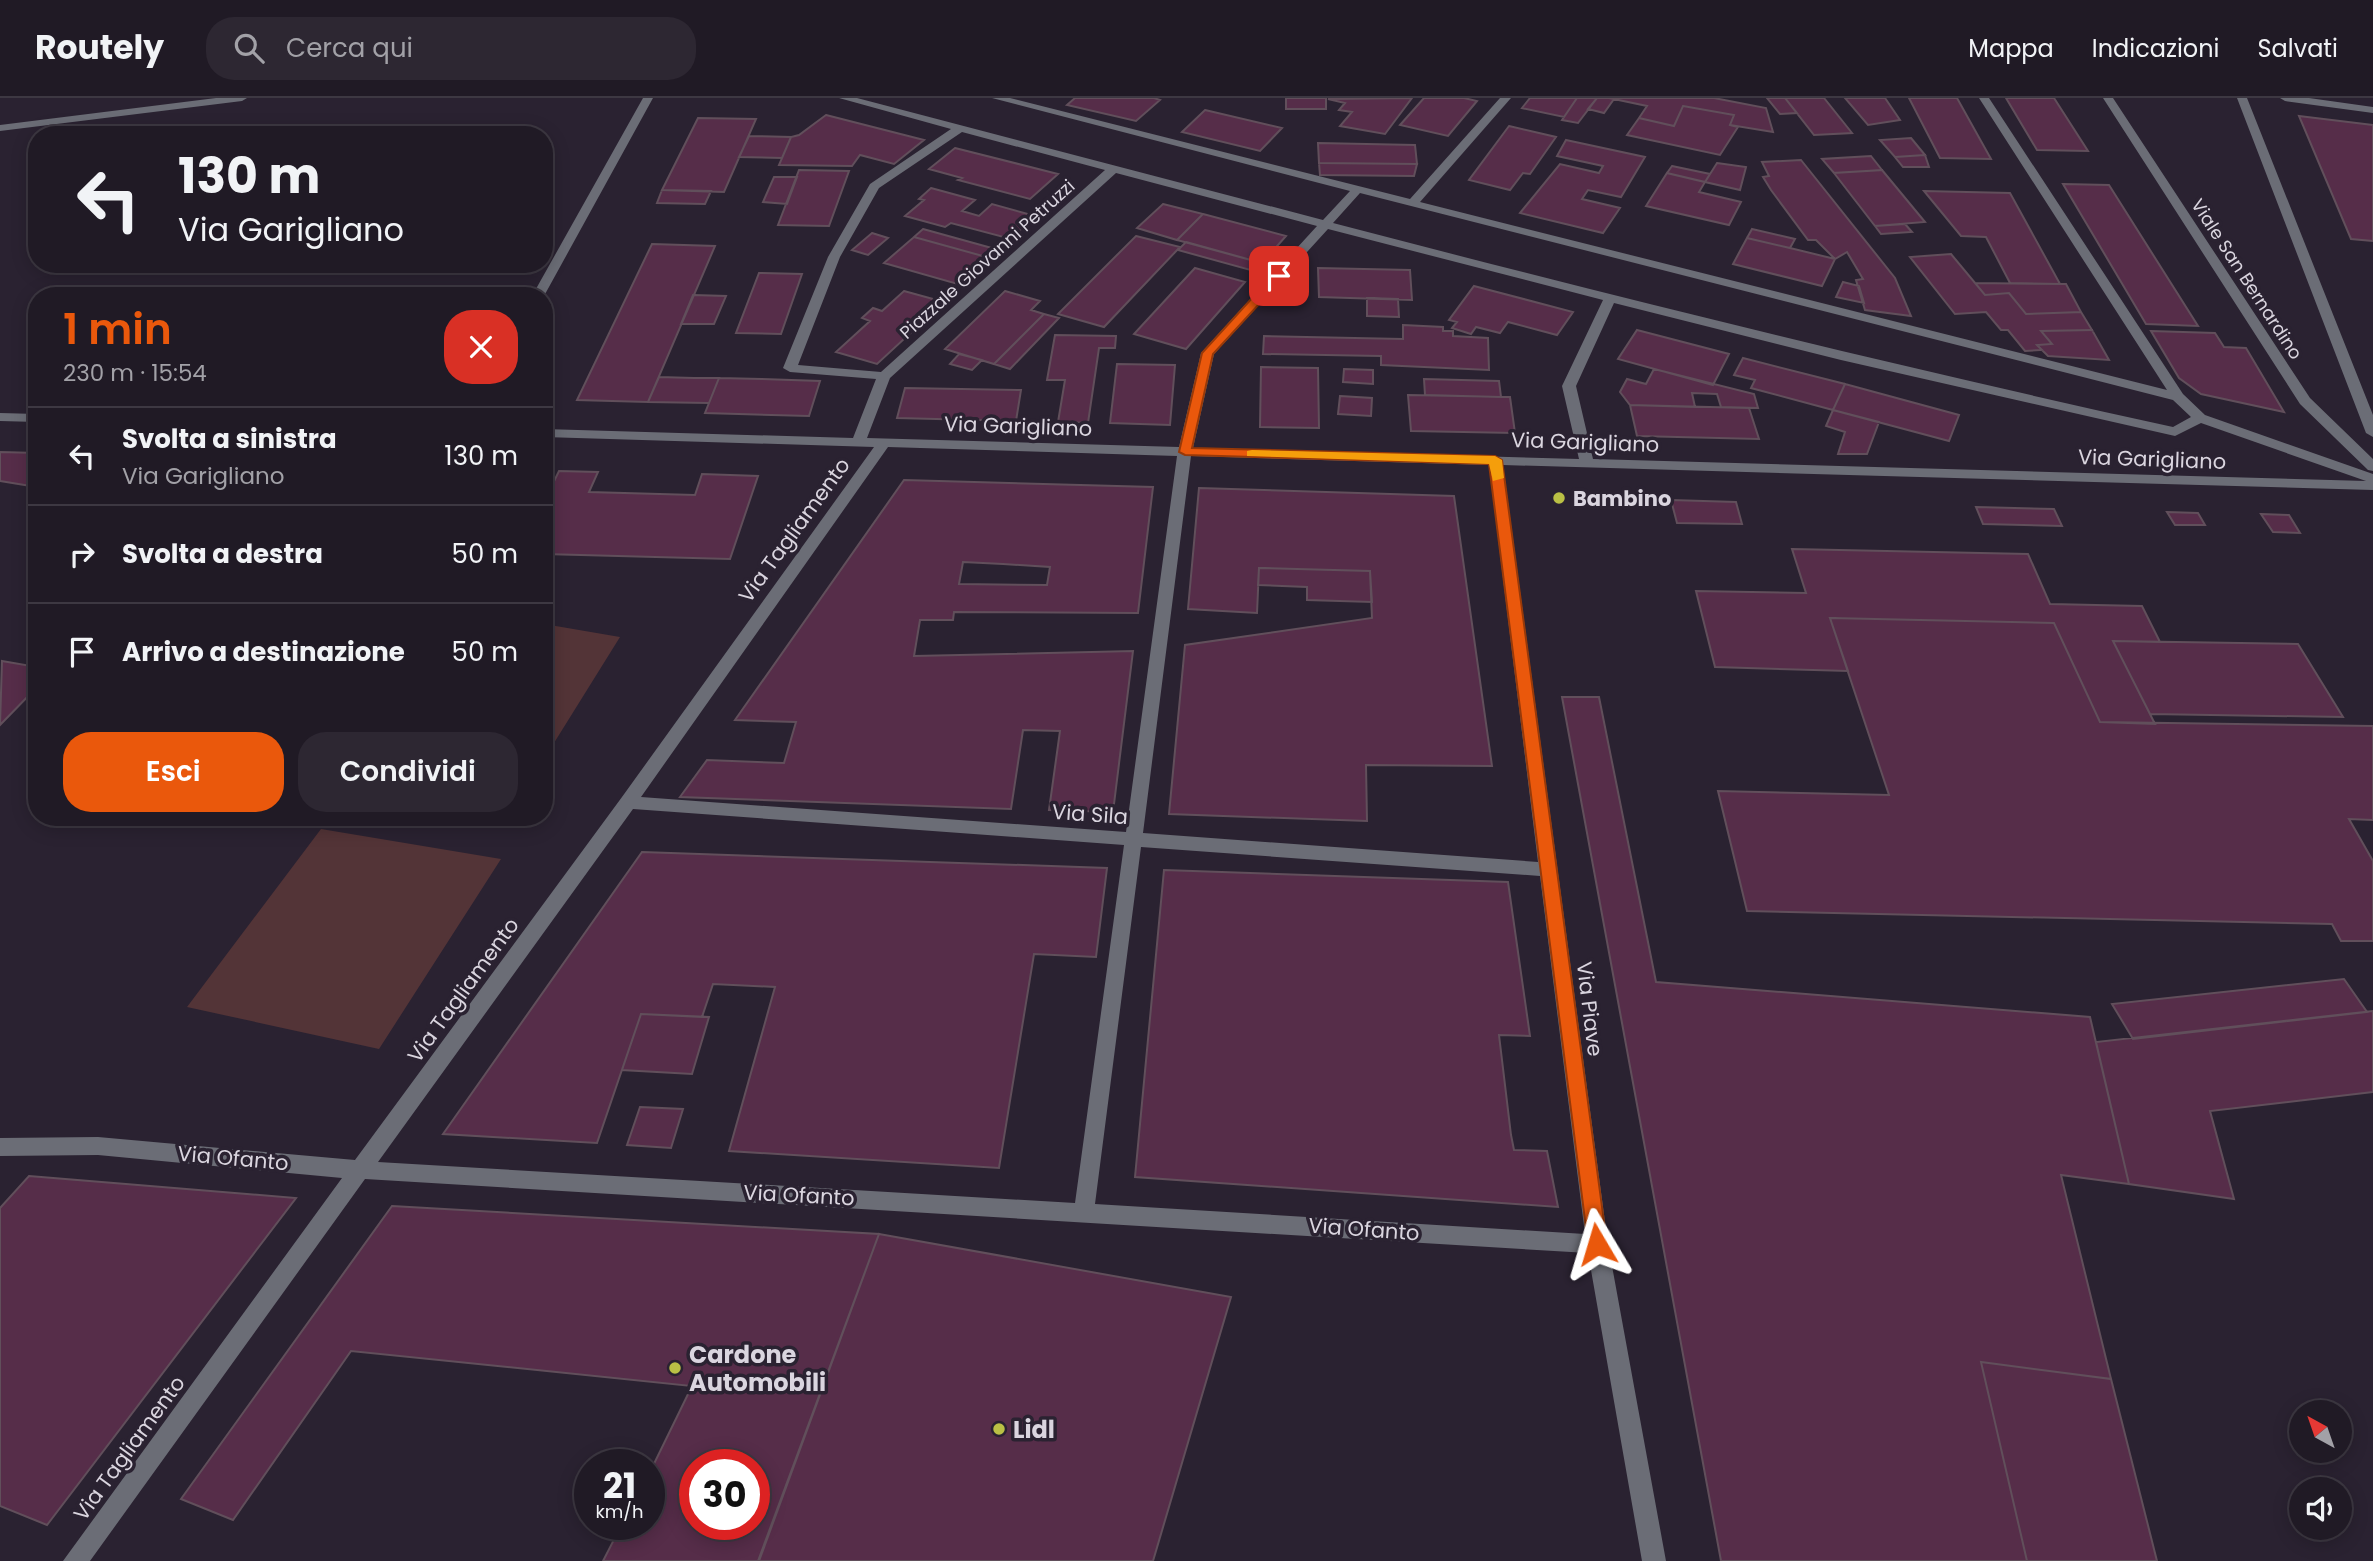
<!DOCTYPE html>
<html lang="it">
<head>
<meta charset="utf-8">
<style>
	:root { --surface:#201a25; --page:#2d2732; --text:#f1f3f6; --muted:#a2a1a7; --line:#3d3842; --accent:#ea580c }
	body { margin:0; font-family:Poppins,sans-serif; background:var(--page); color:var(--text); height:100vh; display:flex; flex-direction:column; font-size:26px; white-space:nowrap }
	* { box-sizing:border-box; margin:0 }
	p { font-size:23px; color:var(--muted) }
	.icon { flex:none; width:38px; height:38px; fill:none; stroke:currentColor; stroke-width:2; stroke-linecap:round; stroke-linejoin:round }
	.map { position:relative; flex:1; overflow:hidden }
	.panel { position:absolute; left:28px; top:189px; width:525px; height:539px; display:flex; flex-direction:column; background:var(--surface); border-radius:28px; box-shadow:0 4px 18px #0003,0 0 0 2px var(--line) }
	.panel>* { flex:none }
	.banner { position:absolute; left:28px; top:28px; width:525px; height:147px; border-radius:28px; box-shadow:0 4px 18px #0003,0 0 0 2px var(--line); background:#201a25; color:var(--text); overflow:hidden }
	.needle { width:46px; rotate:320deg }
	.controls { position:absolute; left:2289px; top:1302px; display:grid; gap:14px }
	.controls a { display:grid; place-items:center; width:63px; height:63px; border-radius:50%; background:var(--surface); box-shadow:0 4px 18px #0003,0 0 0 2px var(--line); font-size:35px }
	.speed { position:absolute; left:574px; top:1351px; display:flex; gap:14px; font-size:35px; font-weight:700; text-align:center }
	.speed>* { display:grid; place-content:center; width:91px; height:91px; border-radius:50%; background:var(--surface); box-shadow:0 4px 18px #0003,0 0 0 2px var(--line); line-height:1 }
	.speed small { font-size:18px; font-weight:400 }
	.speed .limit { border:10px solid #d22; background:#fff; color:#111 }
	.pin { position:absolute; display:grid; place-items:center; width:60px; height:60px; color:#fff; margin:-30px; border-radius:14px; box-shadow:0 4px 10px #0006 }
	.me { position:absolute; width:77px; margin:-38px; rotate:353deg; stroke-linejoin:round; filter:drop-shadow(0 0 5px #0008) }
	.turn { display:flex; align-items:center; gap:24px; height:147px; padding:0 35px; font-size:32px }
	.turn .icon { width:91px; height:91px; stroke-width:2.5 }
	.turn b { display:block; font-size:49px; line-height:60px }
	.round { display:grid; place-items:center; flex:none; width:74px; height:74px; border-radius:28px; background:var(--page) }
	.summary { display:flex; align-items:center; justify-content:space-between; height:119px; padding:0 35px }
	h1 { font-size:42px; font-weight:600; line-height:52px; color:var(--accent) }
	.primary-button { display:flex; gap:14px; margin-top:auto; padding:14px 35px }
	.primary-button a { flex:1; height:80px; border-radius:28px; background:var(--accent); color:#fff; font-size:28px; font-weight:600; line-height:80px; text-align:center }
	.primary-button a+a { background:var(--page); color:var(--text) }
	ul { padding:0; list-style:none }
	li { display:flex; align-items:center; gap:21px; height:98px; padding:0 35px; border-top:2px solid var(--line) }
	li div { flex:1 }
	li b { display:block; font-size:26px }
	li em { font-style:normal }
	header { display:flex; align-items:center; gap:42px; box-sizing:border-box; height:98px; padding:0 35px; background:var(--surface); border-bottom:2px solid var(--line) }
	header strong { font-size:33px }
	nav { display:flex; gap:38px; margin-inline-start:auto; font-size:24px }
	.search { width:490px; height:63px; background:var(--page); display:flex; align-items:center; gap:18px; box-sizing:border-box; padding:0 24px; border-radius:28px; color:var(--muted); font-size:26px }
	.map>svg:first-child { display:block }
	.green { fill:#533437 }
	.building { fill:#562d49; stroke:#614f5b; stroke-width:2; fill-rule:evenodd }
	.lines { fill:none; stroke-linecap:round; stroke-linejoin:round }
	.minor { fill:#6b6d76; fill-rule:evenodd }
	.route { fill:#ea580c; stroke:#983908; stroke-width:2 }
	.slow { fill:#f59e0b }
	.poi-dot { fill:#bac045; stroke:#2a2231; stroke-width:2.5 }
	.labels { text-anchor:middle; dominant-baseline:central; stroke-width:7; stroke-linejoin:round; paint-order:stroke }
	.far-street-label { font-size:18px; fill:#dad5df; stroke:#2a2231 }
	.street-label { font-size:21px; fill:#dad5df; stroke:#2a2231 }
	.poi-label { font-size:21px; font-weight:bold; fill:#dad5df; stroke:#2a2231; text-anchor:start }
	.near-poi-label { font-size:24px; font-weight:bold; fill:#dad5df; stroke:#2a2231; text-anchor:start }
</style>
</head>
<body>
<header>
<strong>Routely</strong>
<div class="search"><svg class="icon" aria-label="search" viewBox="0 0 24 24"><circle cx="10" cy="10" r="6"/><path d="M15 15l6 6"/></svg>Cerca qui</div>
<nav><a>Mappa</a><a>Indicazioni</a><a>Salvati</a></nav>
</header>
<div class="map">
<svg width="2373" height="1463" viewBox="0 0 2373 1463">
	<rect width="100%" height="100%" fill="#2a2231"/>
	<path class="green" d="M544,526L620,539L544,661Z
		M321,731L501,761L379,951L187,909Z"/>
	<path class="building" d="M1075,0H1154L1160,2L1136,23L1067,7Z
		M1286,0H1326V11H1286Z
		M1412,0L1385,36L1340,28L1352,14L1339,12L1345,5L1328,1Z
		M1424,0H1464L1477,3L1448,38L1400,27Z
		M1530,0H1577L1564,19L1522,10Z
		M1577,0H1597L1578,25L1562,22Z
		M1597,0H1609L1614,1L1604,15L1588,11Z
		M1609,0H1714L1766,10L1773,34L1730,27L1734,17L1683,8L1674,28L1639,20L1647,8Z
		M1767,0H1785L1797,15L1780,16Z
		M1785,0H1824L1852,35L1814,37Z
		M1845,0H1885L1900,22L1868,27Z
		M1909,0H1957L1991,61L1940,60Z
		M2006,0H2054L2088,53L2037,52Z
		M1683,8L1734,17L1730,27L1738,29L1720,57L1627,37L1639,20L1674,28Z
		M1205,12L1282,30L1260,53L1182,34Z
		M826,17L924,42L894,66L860,57L852,68L779,67L791,39L799,37Z
		M2299,18L2373,27V143L2351,141Z
		M698,20L756,21L724,94L662,92Z
		M1509,28L1556,39L1530,76L1523,75L1510,92L1469,82Z
		M749,38L791,39L782,60L739,59Z
		M1911,40L1925,57L1895,59L1880,42Z
		M1566,42L1645,59L1621,99L1588,92L1582,101L1620,110L1603,135L1520,115L1560,66L1599,75L1603,68L1557,58Z
		M1318,45L1415,47L1417,66L1319,65Z
		M955,50L1058,76L1030,101L958,82L962,80L929,71Z
		M1925,57L1929,69H1903L1895,59Z
		M1871,58L1882,72L1834,75L1822,61Z
		M1801,62L1895,180L1911,218L1865,212L1856,182L1863,181L1847,154L1835,161L1816,142H1808L1771,92L1763,79L1769,78L1762,64Z
		M1319,65L1417,66L1414,78L1320,77Z
		M1717,65L1746,69L1740,92L1705,84Z
		M1672,68L1710,76L1705,84L1667,75Z
		M799,72L849,73L829,128L778,127Z
		M1882,72L1925,124L1875,128L1834,75Z
		M1667,75L1705,84L1699,94L1741,104L1729,127L1646,108Z
		M774,79H797L787,106L763,104Z
		M2063,86L2109,87L2198,228L2146,226Z
		M931,90L975,102L962,113L979,118L992,106L1035,118L1011,141L951,125L945,129L905,118L924,102L919,101Z
		M662,92L711,93L705,106L657,105Z
		M1924,93L2010,95L2060,186L2010,185L1986,139L1961,138Z
		M1163,106L1203,116L1177,142L1137,130Z
		M1203,116L1286,138L1262,165L1177,142Z
		M1905,126L1912,134L1881,136L1875,128Z
		M923,131L999,152L990,160L914,139Z
		M1752,131L1795,141L1790,150L1747,140Z
		M872,135L888,140L868,157L852,152Z
		M1136,138L1180,149L1104,229L1058,216Z
		M914,139L990,160L961,187L884,165Z
		M1747,140L1790,150L1835,161L1822,188L1733,166Z
		M1186,144L1262,165L1254,173L1178,152Z
		M652,146L715,148L648,304L577,302Z
		M1951,156L1985,197L2009,195L2026,216L2081,214L2092,232L2041,233L2052,246L2037,247L2042,252L2025,253L2008,232H2001L1986,214L1955,216L1910,159Z
		M1195,170L1245,184L1186,251L1134,236Z
		M1318,170L1410,172L1412,202L1319,199Z
		M759,175L802,176L781,236L736,235Z
		M1843,184L1859,188L1864,205L1836,199Z
		M1975,185L2066,186L2081,214L2026,216L2009,195L1985,197Z
		M1474,188L1573,214L1557,237L1508,224L1500,235L1476,229L1471,236L1452,230L1457,224L1449,222Z
		M904,193L944,204L877,266L836,254L870,223L862,220L873,210L882,213Z
		M1005,193L1040,203L1031,212L1044,216L994,266L945,251Z
		M693,197L726,198L714,226H681Z
		M1367,200L1398,201L1399,219L1367,218Z
		M1044,216L1059,220L1010,271L994,266Z
		M1403,227L1443,229V233H1453V238L1488,240L1489,272L1381,267V258L1263,256L1264,238L1403,241Z
		M1637,232L1729,256L1713,287L1618,261Z
		M2092,232L2109,262L2048,258L2037,247L2052,246L2041,233Z
		M2151,233L2215,235L2224,249L2246,250L2284,314L2201,296L2179,280Z
		M1055,237L1116,238L1115,250H1099L1088,325L1058,324L1065,282H1047Z
		M959,256L982,262L972,272L950,266Z
		M1743,260L1845,286L1833,312L1751,290L1755,282L1734,277Z
		M1117,266L1175,267L1170,327L1110,325Z
		M1261,269L1318,270L1319,330L1260,329Z
		M1344,271L1373,272V286L1343,284Z
		M1654,271L1754,296L1758,310L1721,309L1717,296L1692,295L1695,309L1630,307L1620,294L1627,281L1646,286Z
		M659,279L694,280H719L709,305L648,304Z
		M719,280L762,281L820,283L809,318L705,315Z
		M1424,281L1499,283L1501,299L1425,297Z
		M1845,286L1959,317L1949,343L1833,312Z
		M905,290L1021,292L1016,323L897,320Z
		M1408,297L1510,299L1515,335L1411,333Z
		M1340,298L1372,300L1371,318L1338,316Z
		M1630,307L1749,310L1759,341L1637,338Z
		M1833,312L1879,324L1867,356H1838L1845,334L1826,328Z
		M0,354L37,355V389L0,383Z
		M559,373L598,374L589,394L695,397L702,376L758,378L730,461L544,456V404Z
		M904,382L1153,389L1138,515L954,514L953,522H920L914,558L1133,553L1113,714L1049,712L1060,633L1023,632L1011,711L680,699L707,662L784,665L796,624L735,622ZM963,464L1003,466L1050,469L1047,487L959,486Z
		M1199,390L1454,398L1492,668L1366,667L1367,723L1169,716L1185,547L1372,520L1370,473L1259,470L1257,515L1188,511Z
		M1671,402L1736,404L1742,426L1677,425Z
		M1976,409L2054,411L2062,428L1983,426Z
		M2167,414L2198,415L2205,427H2175Z
		M2261,416L2289,417L2300,435L2273,434Z
		M1792,451L2028,456L2050,506L2142,508L2160,544L2113,543L2155,626L2100,624L2054,525L1830,520L1848,573L1715,569L1696,493L1806,495Z
		M1259,470L1370,473L1372,504L1307,502V489L1258,487Z
		M1830,520L2054,525L2100,624L2373,628V722L2349,721L2373,763V843H2341L2332,826L1747,813L1718,693L1889,697Z
		M2113,543L2298,546L2343,619L2150,616Z
		M2,563L37,569V589L0,627Z
		M1562,599H1599L1656,884L2090,919L2129,1086L2061,1077L2111,1281L1981,1264L2027,1463H1721Z
		M642,754L1107,770L1096,859L1034,856L999,1070L729,1053L775,889L713,886L702,919L641,916L597,1045L443,1036Z
		M1164,772L1508,784L1530,938L1499,937L1511,1037L1514,1052L1547,1053L1558,1109L1135,1079Z
		M2344,881L2367,914L2133,941L2112,906Z
		M2373,913V994L2210,1013L2234,1101L2129,1086L2096,944Z
		M641,916L709,919L692,976L622,972Z
		M640,1009L683,1011L671,1050L627,1047Z
		M29,1078L296,1100L47,1427L0,1408V1110Z
		M392,1108L879,1136L758,1463H603L622,1426H649V1376L692,1288L351,1253L233,1422L181,1401ZM695,1367H754V1426H695Z
		M879,1136L1231,1199L1153,1463H759Z
		M1981,1264L2111,1281L2157,1463H2027Z"/>
	<g class="lines">
		<path class="minor" d="M216,0H247L242,3L0,33V27Z
			M643,0H653L544,198H532Z
			M839,0H857L1323,122L1350,93L992,0H1010L1410,101L1500,0H1511L1420,104L2167,292L1979,0H1989L2183,296L2205,317L2373,376V392L1503,367L1608,1146L1666,1463H1642L1588,1155L365,1081L90,1463H63L342,1080L98,1057L0,1058V1040L98,1039L355,1062L622,699L874,349L544,339V331L853,340L876,281L790,274L783,270L828,159L870,86L951,31ZM962,34L1105,72L881,274L798,267L840,159L879,90ZM1116,75L1317,128L1201,255L1179,349L867,340L890,280ZM1360,95L2173,302L2191,319L2173,329C1891,267 1612,198 1333,125ZM1328,131L1603,202L1562,288L1579,361L1193,350L1214,256ZM1614,205L1841,262L2175,338L2201,325L2366,383L1593,361L1576,288ZM888,349L1177,358L1126,734L641,699ZM1191,358L1489,367L1538,764L1143,735ZM633,711L1124,747L1075,1105L378,1064ZM1141,749L1540,778L1585,1136L1095,1106Z
			M2103,0H2113L2310,300L2373,361V373L2368,372L2300,306Z
			M2237,0H2247L2373,317V339L2366,335Z
			M2280,0H2309L2373,9V15L2285,3Z
			M0,315L37,316V324L0,323Z"/>
	</g>
	<path class="route" d="M1275,175L1285,178L1213,256L1192,350L1495,358L1502,362L1607,1146L1604,1152L1597,1155L1591,1152L1588,1146L1489,366L1185,357L1179,354L1202,255Z"/>
	<path class="slow" d="M1252,352L1495,358L1502,362L1504,380L1493,383L1489,366L1247,358V353Z"/>
	<g class="poi-dot">
		<circle cx="1559" cy="400" r="7"/>
		<circle cx="675" cy="1270" r="7"/>
		<circle cx="999" cy="1331" r="7"/>
	</g>
	<g class="labels">
		<g class="far-street-label">
			<text transform="translate(987 161) rotate(-42)">Piazzale Giovanni Petruzzi</text>
			<text transform="translate(2247 181) rotate(57)">Viale San Bernardino</text>
		</g>
		<g class="street-label">
			<text transform="translate(1018 328) rotate(2)">Via Garigliano</text>
			<text transform="translate(1585 344) rotate(2)">Via Garigliano</text>
			<text transform="translate(2152 361) rotate(2)">Via Garigliano</text>
			<text transform="translate(794 432) rotate(-54)">Via Tagliamento</text>
			<text transform="translate(1090 716) rotate(4)">Via Sila</text>
			<text transform="translate(463 892) rotate(-54)">Via Tagliamento</text>
			<text transform="translate(1590 911) rotate(83)">Via Piave</text>
			<text transform="translate(233 1060) rotate(5)">Via Ofanto</text>
			<text transform="translate(799 1097) rotate(3)">Via Ofanto</text>
			<text transform="translate(1364 1131) rotate(4)">Via Ofanto</text>
			<text transform="translate(129 1350) rotate(-54)">Via Tagliamento</text>
		</g>
		<g class="poi-label">
			<text x="1573" y="400">Bambino</text>
		</g>
		<g class="near-poi-label">
			<text x="689" y="1256">Cardone<tspan x="689" dy="28">Automobili</tspan></text>
			<text x="1013" y="1331">Lidl</text>
		</g>
	</g>
</svg>
<div class="controls">
<a><svg class="needle" viewBox="-14 -14 28 28"><path d="M0-13l5 13h-10z" fill="#e53935"/><path d="M0 13l5-13h-10z" fill="#a2a1a7"/></svg></a>
<a><svg class="icon" aria-label="sound" viewBox="0 0 24 24"><path d="M4 9h4l5-4v14l-5-4H4zM17 9q2 3 0 6"/></svg></a>
</div>
<div class="speed"><div>21<small>km/h</small></div><div class="limit">30</div></div>
<div class="pin" style="left:1279px;top:178px;background:#d93025"><svg class="icon" aria-label="arrive" viewBox="0 0 24 24"><path d="M6 21V4h12l-3 4 3 4H6"/></svg></div>
<svg class="me" style="left:1597px;top:1146px" viewBox="-20 -20 40 40"><path d="M0-17L14 15 0 8-14 15z" fill="#ea580c" stroke="#fff" stroke-width="4"/></svg>
<div class="banner">
<div class="turn"><svg class="icon" aria-label="left" viewBox="0 0 24 24"><path d="M17 20v-9H6M10 6l-5 5 5 5"/></svg><div><b>130 m</b>Via Garigliano</div></div>
</div>
<section class="panel">
<div class="summary"><div><h1>1 min</h1><p>230 m · 15:54</p></div><a class="round" style="background:#d93025;color:#fff"><svg class="icon" aria-label="close" viewBox="0 0 24 24"><path d="M6 6l12 12M18 6L6 18"/></svg></a></div>
<ul>
<li><svg class="icon" aria-label="left" viewBox="0 0 24 24"><path d="M17 20v-9H6M10 6l-5 5 5 5"/></svg><div><b>Svolta a sinistra</b><p>Via Garigliano</p></div><em>130 m</em></li>
<li><svg class="icon" aria-label="right" viewBox="0 0 24 24"><path d="M7 20v-9h11M14 6l5 5-5 5"/></svg><div><b>Svolta a destra</b></div><em>50 m</em></li>
<li><svg class="icon" aria-label="arrive" viewBox="0 0 24 24"><path d="M6 21V4h12l-3 4 3 4H6"/></svg><div><b>Arrivo a destinazione</b></div><em>50 m</em></li>
</ul>
<div class="primary-button"><a>Esci</a><a>Condividi</a></div>
</section>
</div>
</body>
</html>
